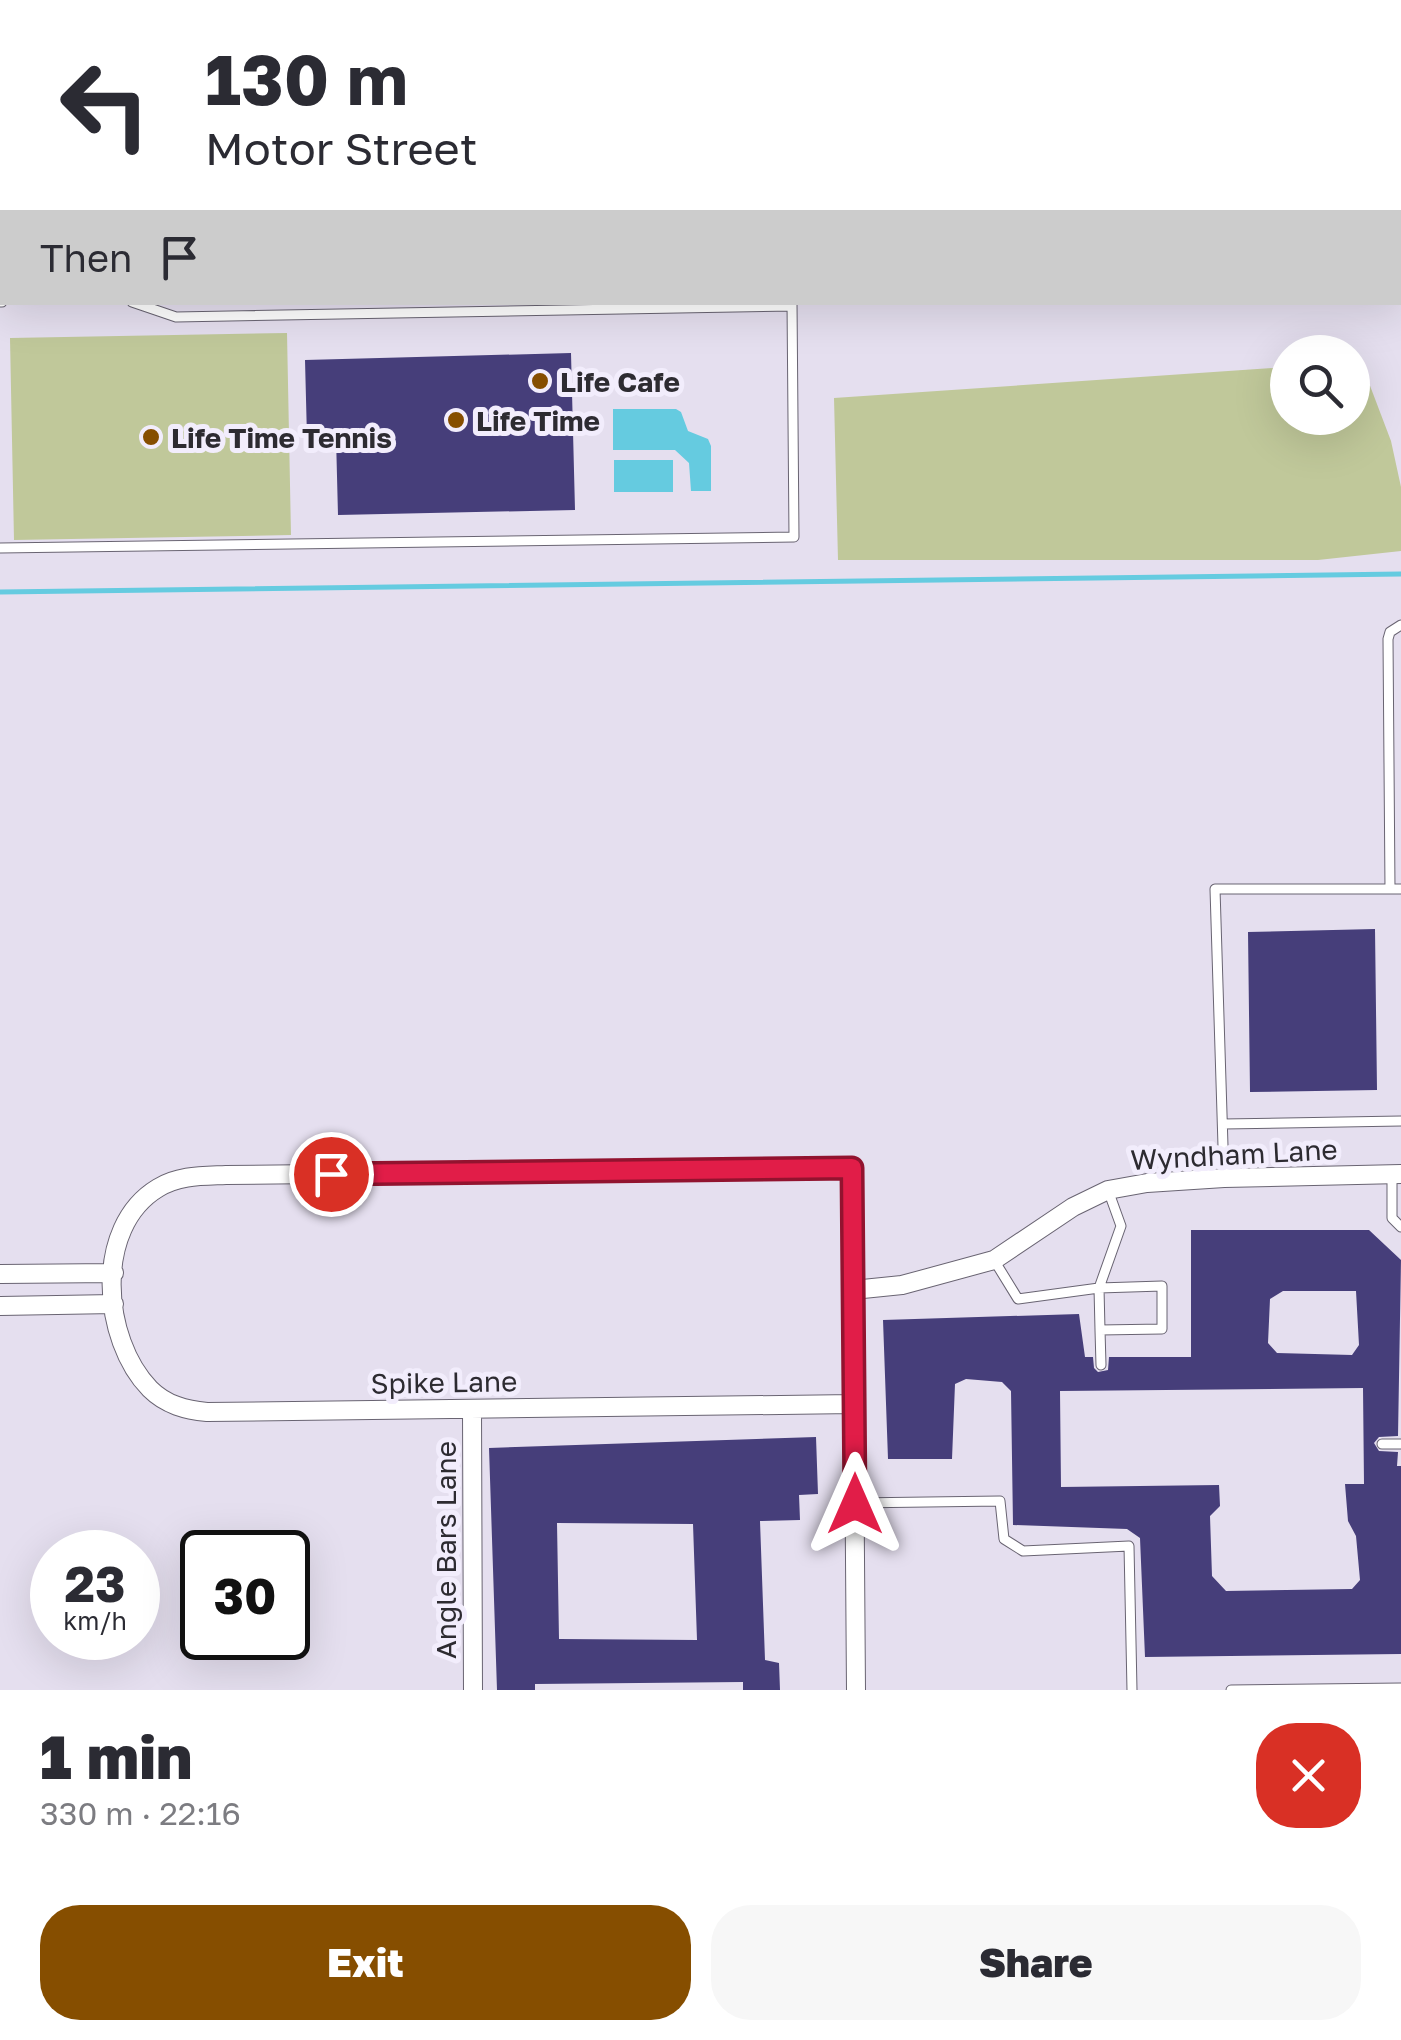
<!DOCTYPE html>
<html lang="en">
<head>
<meta charset="utf-8">
<style>
	:root { --surface:#fff; --page:#f7f7f7; --text:#2b2b33; --muted:#7c7c81; --accent:#864e00 }
	body { margin:0; font-family:"Golos Text",sans-serif; background:var(--page); color:var(--text); height:100vh; display:flex; flex-direction:column; font-size:38px; white-space:nowrap }
	* { box-sizing:border-box; margin:0 }
	p { font-size:32px; color:var(--muted) }
	.icon { flex:none; width:55px; height:55px; fill:none; stroke:currentColor; stroke-width:2; stroke-linecap:round; stroke-linejoin:round }
	.map { position:relative; height:1690px; overflow:hidden }
	.side { display:flex; flex-direction:column; background:var(--surface); flex:1 }
	.side>* { flex:none }
	.top-card { position:absolute; left:0px; top:0px; width:1402px; height:305px; box-shadow:0 10px 40px #0002; background:#fff; color:var(--text); overflow:hidden }
	.buttons { position:absolute; left:1270px; top:335px; display:grid; gap:20px }
	.buttons a { display:grid; place-items:center; width:100px; height:100px; border-radius:50%; background:var(--surface); box-shadow:0 10px 40px #0002; font-size:50px }
	.speed { position:absolute; left:30px; top:1530px; display:flex; gap:20px; font-size:50px; font-weight:700; text-align:center }
	.speed>* { display:grid; place-content:center; width:130px; height:130px; border-radius:50%; background:var(--surface); box-shadow:0 10px 40px #0002; line-height:1 }
	.speed small { font-size:25px; font-weight:400 }
	.speed .limit { border:5px solid #111; border-radius:15px; background:#fff; color:#111 }
	.pin { position:absolute; display:grid; place-items:center; width:85px; height:85px; color:#fff; margin:-42px; border:5px solid #fff; border-radius:50%; box-shadow:0 2px 10px #0007 }
	.me { position:absolute; width:110px; margin:-55px; rotate:0deg; stroke-linejoin:round; filter:drop-shadow(0 0 8px #0008) }
	.turn { display:flex; align-items:center; gap:35px; height:210px; padding:0 40px; font-size:45px }
	.turn .icon { width:130px; height:130px; stroke-width:2.5 }
	.turn b { display:block; font-size:70px; line-height:85px }
	.then { display:flex; align-items:center; height:95px; padding:0 40px; background:#0003; gap:20px; font-size:38px }
	.round { display:grid; place-items:center; flex:none; width:105px; height:105px; border-radius:40px; background:var(--page) }
	.headline { display:flex; align-items:center; justify-content:space-between; height:170px; padding:0 40px }
	h1 { font-size:60px; font-weight:800; line-height:75px }
	.button { display:flex; gap:20px; margin-top:auto; padding:20px 40px }
	.button a { flex:1; height:115px; border-radius:40px; background:var(--accent); color:#fff; font-size:40px; font-weight:800; line-height:115px; text-align:center }
	.button a+a { background:var(--page); color:var(--text) }
	.map>svg:first-child { display:block }
	.green { fill:#c0c89a }
	.water { fill:#65cbe0 }
	.lines { fill:none; stroke-linecap:round; stroke-linejoin:round }
	.stream { stroke:#65cbe0; stroke-width:5 }
	.building { fill:#463e7a; fill-rule:evenodd }
	.lane-casing { stroke:#696472; stroke-width:11 }
	.street-casing { stroke:#696472; stroke-width:20 }
	.lane { stroke:#fff; stroke-width:9 }
	.street { stroke:#fff; stroke-width:18 }
	.route-casing { stroke:#92132f; stroke-width:25 }
	.route { stroke:#e11d48; stroke-width:18 }
	.poi-dot { fill:#864e00; stroke:#f2edfc; stroke-width:4 }
	.labels { text-anchor:middle; dominant-baseline:central; stroke-width:10; stroke-linejoin:round; paint-order:stroke }
	.poi-label { font-size:28px; font-weight:bold; fill:#2d2b31; stroke:#f2edfc; text-anchor:start }
	.street-label { font-size:28px; fill:#2d2b31; stroke:#f2edfc }
</style>
</head>
<body>
<div class="map">
<svg width="1401" height="1690" viewBox="0 0 1401 1690">
	<rect width="100%" height="100%" fill="#e5dfef"/>
	<path class="green" d="M0,0H1216L1217,2H2L0,229Z
		M287,333L291,535L14,540L10,338Z
		M1353,362H1361L1391,441L1401,487V551L1318,560H838L834,398L1287,367L1288,418H1352Z"/>
	<path class="water" d="M613,409H676L681,412L688,431L708,439L711,446V491H691L689,463L675,450H613Z
		M614,460H673V492H614Z"/>
	<g class="lines">
		<path class="stream" d="M0,592L1401,574"/>
	</g>
	<path class="building" d="M571,353L575,510L338,515L336,437L307,438L305,360Z
		M1375,929L1377,1090L1250,1092L1248,932Z
		M1191,1230H1369L1401,1260L1398,1436L1379,1437L1374,1443L1379,1451L1398,1452L1397,1466H1401V1654L1145,1657L1140,1538L1127,1529L1013,1525L1011,1391L1002,1382L966,1379L955,1384L952,1459H888L883,1320L1079,1314L1085,1357H1093L1094,1368L1098,1372L1108,1370L1109,1357H1191ZM1283,1291H1356L1359,1345L1352,1355L1277,1353L1268,1343L1270,1299ZM1363,1388L1364,1484H1345L1348,1521L1356,1536L1360,1580L1352,1589L1226,1591L1212,1576L1210,1516L1220,1506L1219,1485L1061,1487L1060,1391Z
		M816,1437L818,1494L799,1495L800,1520L760,1521L765,1660L779,1663L780,1690H743V1682L535,1684V1690H497L489,1448ZM557,1523L693,1524L697,1640L559,1639Z"/>
	<g class="lines">
		<g class="lane-casing">
			<path id="lane" d="M1233,0L1234,2
				M1400,15L1401,11
				M1400,50L1401,53
				M0,302H2
				M132,302L176,317L792,306
				M0,548L794,537L792,302
				M1390,889L1388,639L1390,632L1401,625
				M1223,1124L1401,1121
				M1392,1175V1218L1401,1227
				M1224,1178L1215,889H1401
				M994,1260L1018,1299L1099,1288L1100,1330L1162,1329V1286L1099,1288L1121,1226L1108,1190
				M1100,1330L1101,1365
				M1382,1444H1401
				M855,1503L1000,1501L1004,1539L1023,1551L1129,1546L1132,1690
				M1231,1690L1401,1688"/>
		</g>
		<g class="street-casing">
			<path id="street" d="M1400,71H1401
				M0,246L2,245
				M0,1274L114,1273
				M853,1290L902,1285L994,1260L1073,1207L1108,1190L1147,1183L1224,1178L1401,1174
				M0,1306L114,1304
				M854,1404L207,1412C186,1410 166,1405 150,1389C102,1340 93,1227 158,1188C179,1175 203,1176 226,1175L852,1168L856,1690
				M472,1409L473,1690"/>
		</g>
		<use href="#lane" class="lane"/>
		<use href="#street" class="street"/>
	</g>
	<g class="lines">
		<g class="route-casing">
			<path id="route" d="M331,1174L852,1168L855,1504"/>
		</g>
		<use href="#route" class="route"/>
	</g>
	<g class="poi-dot">
		<circle cx="540" cy="381" r="10"/>
		<circle cx="456" cy="420" r="10"/>
		<circle cx="151" cy="437" r="10"/>
	</g>
	<g class="labels">
		<g class="poi-label">
			<text x="560" y="381">Life Cafe</text>
			<text x="476" y="420">Life Time</text>
			<text x="171" y="437">Life Time Tennis</text>
		</g>
		<g class="street-label">
			<text transform="translate(1234 1154) rotate(-3)">Wyndham Lane</text>
			<text transform="translate(444 1382) rotate(-1)">Spike Lane</text>
			<text transform="translate(445 1550) rotate(-90)">Angle Bars Lane</text>
		</g>
	</g>
</svg>
<div class="buttons">
<a><svg class="icon" aria-label="search" viewBox="0 0 24 24"><circle cx="10" cy="10" r="6"/><path d="M15 15l6 6"/></svg></a>
</div>
<div class="speed"><div>23<small>km/h</small></div><div class="limit">30</div></div>
<div class="pin" style="left:331px;top:1174px;background:#d93025"><svg class="icon" aria-label="arrive" viewBox="0 0 24 24"><path d="M6 21V4h12l-3 4 3 4H6"/></svg></div>
<svg class="me" style="left:855px;top:1504px" viewBox="-20 -20 40 40"><path d="M0-17L14 15 0 8-14 15z" fill="#e11d48" stroke="#fff" stroke-width="4"/></svg>
<div class="top-card">
<div class="turn"><svg class="icon" aria-label="left" viewBox="0 0 24 24"><path d="M17 20v-9H6M10 6l-5 5 5 5"/></svg><div><b>130 m</b>Motor Street</div></div>
<div class="then">Then<svg class="icon" aria-label="arrive" viewBox="0 0 24 24"><path d="M6 21V4h12l-3 4 3 4H6"/></svg></div>
</div>
</div>
<section class="side">
<div class="headline"><div><h1>1 min</h1><p>330 m · 22:16</p></div><a class="round" style="background:#d93025;color:#fff"><svg class="icon" aria-label="close" viewBox="0 0 24 24"><path d="M6 6l12 12M18 6L6 18"/></svg></a></div>
<div class="button"><a>Exit</a><a>Share</a></div>
</section>
</body>
</html>
